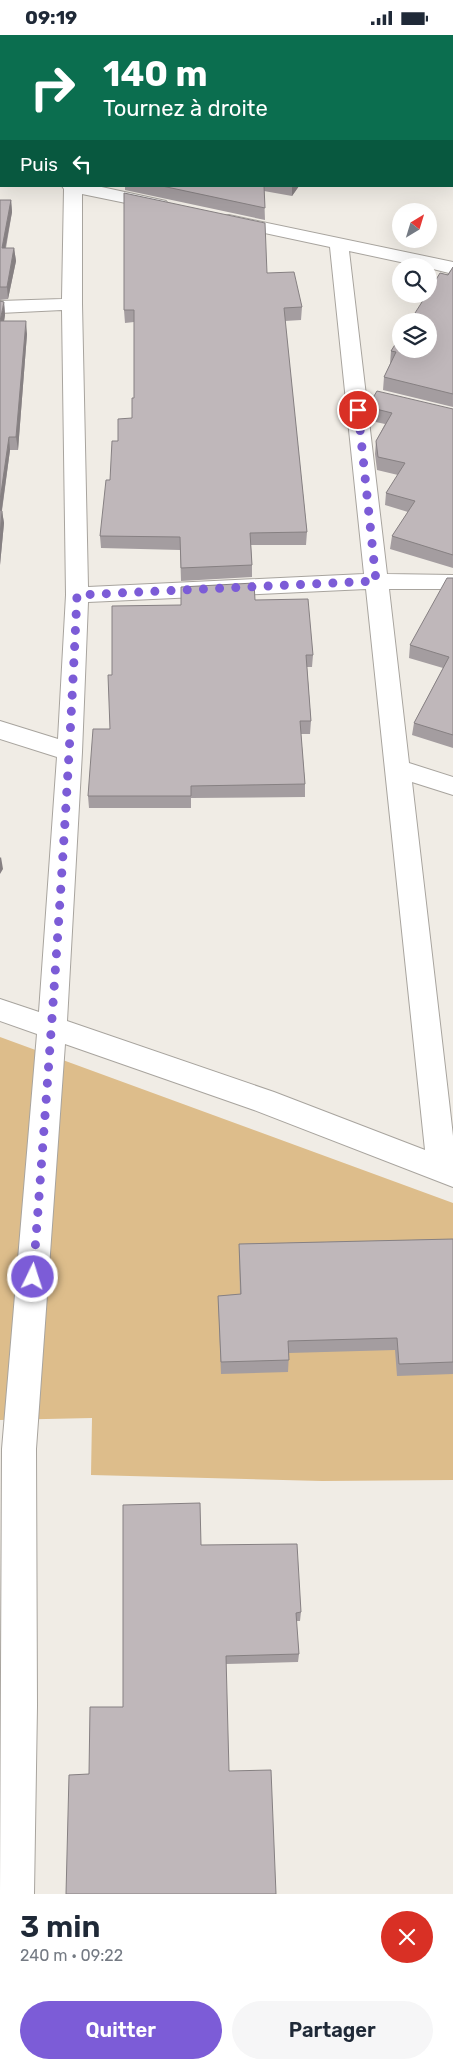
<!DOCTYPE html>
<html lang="fr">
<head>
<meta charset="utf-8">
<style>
	:root { --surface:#fff; --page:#f6f6f7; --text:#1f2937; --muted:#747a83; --accent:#7c5cd7 }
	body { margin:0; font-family:Rubik,sans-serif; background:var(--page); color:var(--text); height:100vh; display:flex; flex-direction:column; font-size:19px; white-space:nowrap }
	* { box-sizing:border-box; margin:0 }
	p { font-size:16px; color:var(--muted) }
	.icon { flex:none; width:28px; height:28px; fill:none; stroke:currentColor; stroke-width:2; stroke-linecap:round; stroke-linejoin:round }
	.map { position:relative; height:1859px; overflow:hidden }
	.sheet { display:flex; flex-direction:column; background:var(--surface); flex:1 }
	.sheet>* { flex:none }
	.top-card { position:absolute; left:0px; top:0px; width:454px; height:152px; box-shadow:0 5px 20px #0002; background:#0b6e4f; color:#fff; overflow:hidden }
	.needle { width:32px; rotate:38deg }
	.fabs { position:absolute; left:392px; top:168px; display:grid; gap:10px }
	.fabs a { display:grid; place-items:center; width:45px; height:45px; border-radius:50%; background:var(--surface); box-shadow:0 5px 20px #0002; font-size:25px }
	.pin { position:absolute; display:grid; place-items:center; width:42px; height:42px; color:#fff; margin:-21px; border:2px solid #fff; border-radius:50%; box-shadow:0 1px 5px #0007 }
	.me { position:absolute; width:55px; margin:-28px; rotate:4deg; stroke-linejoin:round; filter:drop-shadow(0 0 4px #0008) }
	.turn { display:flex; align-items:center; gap:18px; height:105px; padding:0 20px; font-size:22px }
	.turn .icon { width:65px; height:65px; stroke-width:2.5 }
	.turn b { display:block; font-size:35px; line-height:42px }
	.then { display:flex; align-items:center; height:48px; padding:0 20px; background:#0003; gap:10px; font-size:19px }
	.round { display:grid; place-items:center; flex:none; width:52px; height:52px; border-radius:26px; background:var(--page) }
	.overview { display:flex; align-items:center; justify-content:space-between; height:85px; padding:0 20px }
	h1 { font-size:30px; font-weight:600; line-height:38px }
	.action { display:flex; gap:10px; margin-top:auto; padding:10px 20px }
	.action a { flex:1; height:58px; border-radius:30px; background:var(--accent); color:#fff; font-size:20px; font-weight:600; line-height:58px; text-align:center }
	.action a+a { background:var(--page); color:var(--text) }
	.status { display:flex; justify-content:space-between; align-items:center; height:35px; padding:0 25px; background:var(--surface); direction:ltr }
	.status svg { height:14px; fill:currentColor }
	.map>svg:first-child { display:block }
	.green { fill:#ddbd8b }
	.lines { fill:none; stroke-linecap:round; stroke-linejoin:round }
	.minor-casing { stroke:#a8a49e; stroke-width:2 }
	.minor { fill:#fff; fill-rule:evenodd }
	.wall { fill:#a49da0 }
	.shaded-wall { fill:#868082 }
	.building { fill:#bfb7ba; stroke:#868082 }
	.route { stroke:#7c5cd7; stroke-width:9; stroke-dasharray:0 16.2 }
</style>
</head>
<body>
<div class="status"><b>09:19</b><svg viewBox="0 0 49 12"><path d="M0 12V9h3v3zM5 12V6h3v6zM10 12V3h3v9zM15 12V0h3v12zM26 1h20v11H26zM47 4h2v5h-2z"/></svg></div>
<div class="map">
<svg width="453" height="1859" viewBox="0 0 453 1859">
	<rect width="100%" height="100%" fill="#f0ece5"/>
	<path class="green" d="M0,1002L453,1168V1445L322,1446L91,1440L92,1383L0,1385Z"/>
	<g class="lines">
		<g class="minor-casing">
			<path id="minor" d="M0,130H1V140H0Z
				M62,151H97L166,166L169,170L166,174L160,175L82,159V269L88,552L364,539L330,212L223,189L220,185L223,181L229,180L453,227V239L429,233V231H419L349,216L387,539L453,540V554H389L409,728L453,742V760L412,747L453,1101V1152L254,1075L65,1009L36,1414L37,1671L34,1859H0L2,1414L37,999L0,986V964L39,977L57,722L0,704V686L58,704L66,560L62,275L0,278V266L62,264L64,154ZM366,554L425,1115L274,1057L67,986L82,717L88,567Z"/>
		</g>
		<use href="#minor" class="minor"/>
	</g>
	<path class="wall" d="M125,151H299L292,161L264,156L265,185L125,155Z
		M0,165H11L12,177L6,213H14L16,226L8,264L0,265Z
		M453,232V372L383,355L384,342L390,329L391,316Z
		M267,238L302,272L301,285L285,286L307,497L306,510H251L252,530V542L181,546L180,515L101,513L100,501L118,406L132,383L134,363V287L125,288L124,275Z
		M4,267L5,280L4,286L27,299L18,415H10L2,476L4,488L0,530Z
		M371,366L453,374V533L390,514L392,501L408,477L385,470L386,458L398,440L377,435L375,419L376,406L385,389L371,386L370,379Z
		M453,543V713L412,700L414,688L443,633L409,623L410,610Z
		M255,565L313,620L312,632H307L311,686L310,699H301L305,749V762L191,763V773H89L88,761L110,694L112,640L181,570Z
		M453,1204V1339L397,1341L395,1315L289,1318L288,1337L221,1339L218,1261L240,1259L239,1209Z
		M201,1510L301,1577L300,1586H296L299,1619L298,1627L226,1629L89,1739L123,1672Z"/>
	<path class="shaded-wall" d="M292,151H299L292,161Z
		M11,165L12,177L3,225L2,213Z
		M14,213L16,226L8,264L7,252Z
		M4,267L5,280L2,299L0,286Z
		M26,286L27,299L18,415L16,402Z
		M9,402L10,415L0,488V465Z
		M2,476L4,488L0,530V500Z
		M1,822L3,834L0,839V823Z"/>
	<path class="building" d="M182,0H322V1H182Z
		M415,0H453V53L452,1H415Z
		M162,151H264L265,173Z
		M124,158L265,188L267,238L294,237L302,272L284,273L307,497L250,498L252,530L181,533L180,502L100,501L106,445H110L112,406H118V384L132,383V363H134V275H124Z
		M0,165H11L2,213H14L7,252H0Z
		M453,232V359L384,342L396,317L391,316L401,300V314H429V286H410L427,259H429V256L440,238L448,240Z
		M0,266L4,267L0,286H26L16,402H9L0,465Z
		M377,356L453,374V520L392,501L415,466L386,458L405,428L378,422L376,406L392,378L372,373L371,366Z
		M0,475L2,476L0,500Z
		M447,543H453V700L414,688L449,622L410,610Z
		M254,548L255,565L308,564L313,620H306L311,686H300L305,749L191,751V761H88L93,694H110L108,640H112V571L181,570V552Z
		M453,1204V1327L399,1329L397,1303L288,1306L289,1325L221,1327L218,1261L241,1259L239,1209Z
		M200,1468L201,1510L297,1509L301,1577L296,1578L299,1619L226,1621L229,1736L271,1735L276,1859H66L69,1740L89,1739L90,1672H123V1470Z"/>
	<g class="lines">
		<path class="route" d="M33,1242C50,1015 67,788 77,560L376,546L358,375"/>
	</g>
</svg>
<div class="fabs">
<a><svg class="needle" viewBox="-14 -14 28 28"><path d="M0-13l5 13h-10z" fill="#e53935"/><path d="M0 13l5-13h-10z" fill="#747a83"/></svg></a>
<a><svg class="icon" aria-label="search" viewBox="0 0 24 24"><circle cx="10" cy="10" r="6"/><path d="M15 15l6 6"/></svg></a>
<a><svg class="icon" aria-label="layers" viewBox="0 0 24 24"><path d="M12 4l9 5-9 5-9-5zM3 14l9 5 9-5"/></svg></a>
</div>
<div class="pin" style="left:358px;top:375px;background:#d93025"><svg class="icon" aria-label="arrive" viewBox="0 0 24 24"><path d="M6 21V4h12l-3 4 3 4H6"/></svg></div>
<svg class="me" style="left:33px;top:1242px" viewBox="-20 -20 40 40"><circle r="17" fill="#7c5cd7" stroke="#fff" stroke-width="3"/><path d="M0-11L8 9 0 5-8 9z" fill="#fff"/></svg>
<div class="top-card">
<div class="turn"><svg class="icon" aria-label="right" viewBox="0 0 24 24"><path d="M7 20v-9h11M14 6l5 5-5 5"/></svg><div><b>140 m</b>Tournez à droite</div></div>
<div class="then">Puis<svg class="icon" aria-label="left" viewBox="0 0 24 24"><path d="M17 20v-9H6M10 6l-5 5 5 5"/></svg></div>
</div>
</div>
<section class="sheet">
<div class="overview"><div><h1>3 min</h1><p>240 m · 09:22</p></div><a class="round" style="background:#d93025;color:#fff"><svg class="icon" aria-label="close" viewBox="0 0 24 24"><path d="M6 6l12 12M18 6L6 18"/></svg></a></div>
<div class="action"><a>Quitter</a><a>Partager</a></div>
</section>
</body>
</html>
